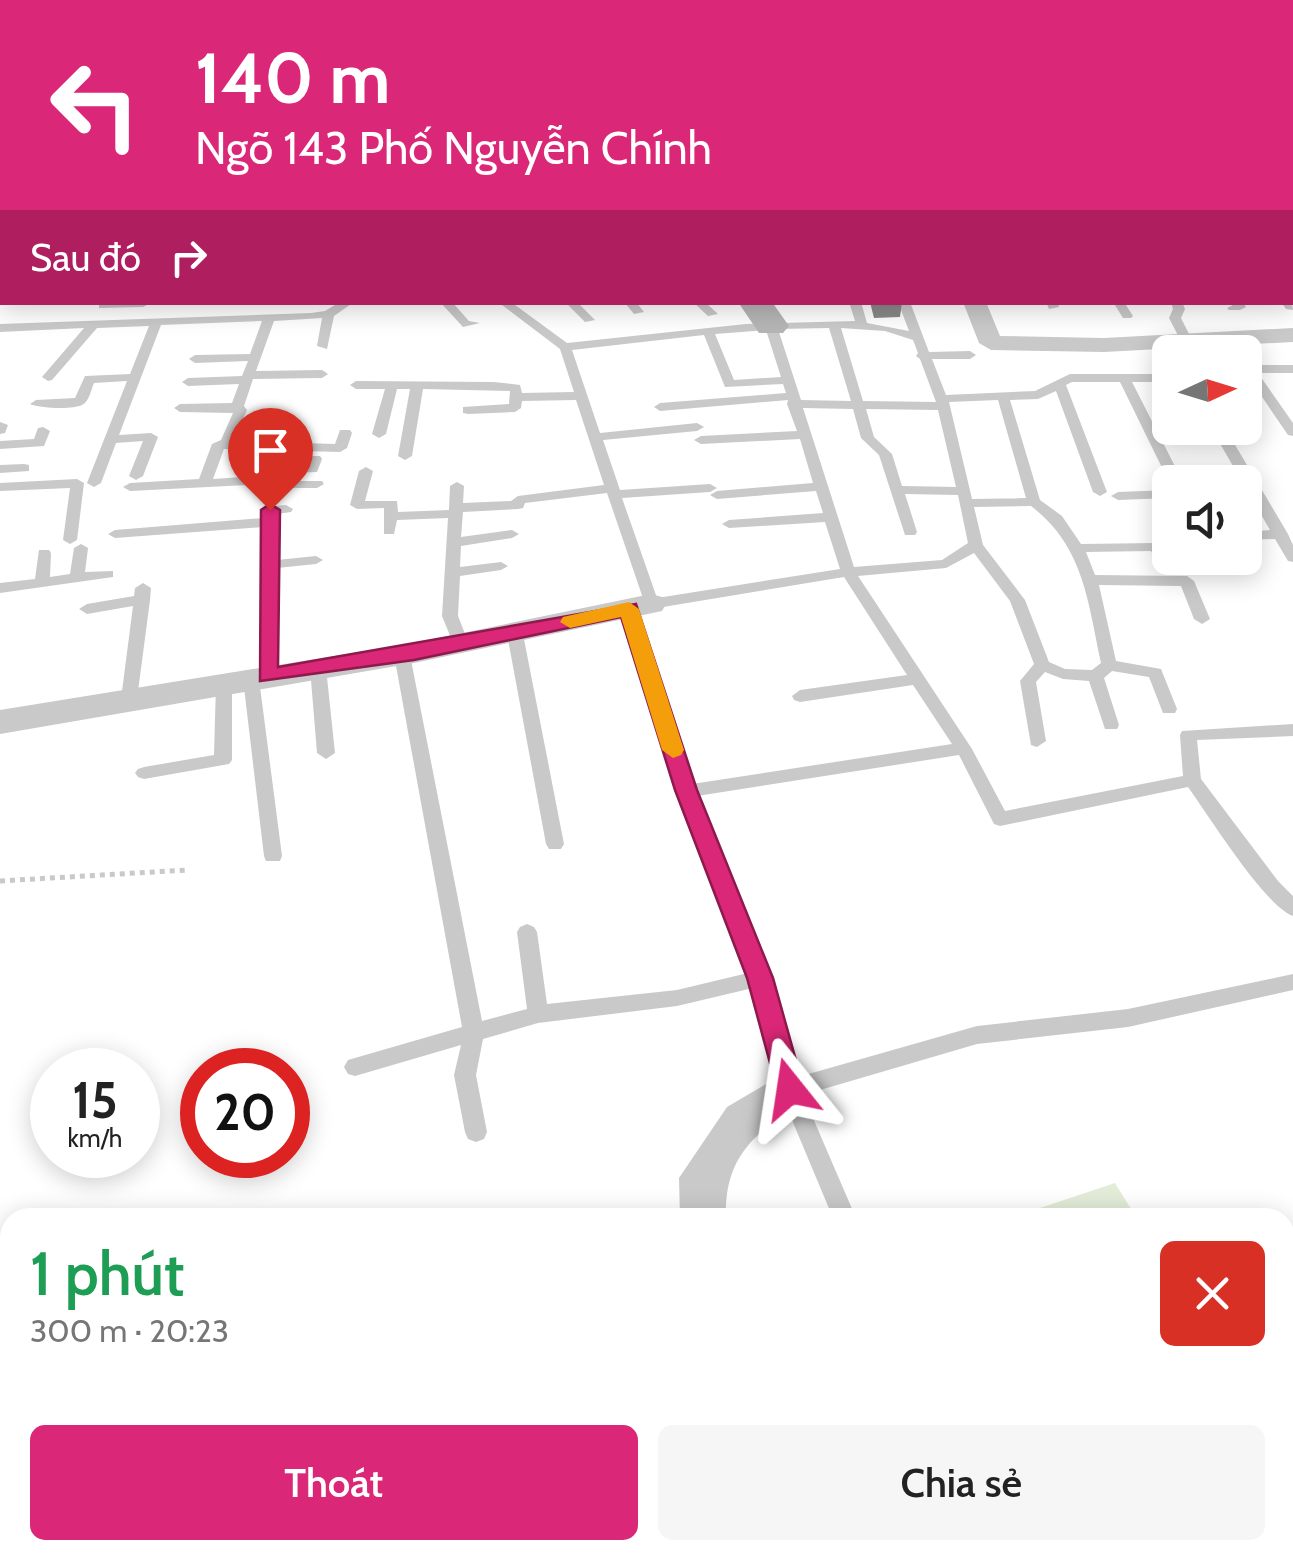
<!DOCTYPE html>
<html lang="vi">
<head>
<meta charset="utf-8">
<style>
	:root { --surface:#fff; --page:#f6f6f6; --text:#222; --muted:#767676; --accent:#db2777 }
	body { margin:0; font-family:Cabin,sans-serif; background:var(--page); color:var(--text); height:100vh; display:flex; flex-direction:column; font-size:38px; white-space:nowrap }
	* { box-sizing:border-box; margin:0 }
	p { font-size:32px; color:var(--muted) }
	.icon { flex:none; width:55px; height:55px; fill:none; stroke:currentColor; stroke-width:2; stroke-linecap:round; stroke-linejoin:round }
	.map { position:relative; flex:1; overflow:hidden }
	.sheet { position:absolute; left:0px; top:1208px; width:1295px; height:352px; display:flex; flex-direction:column; background:var(--surface); border-radius:30px 30px 0 0; box-shadow:0 5px 25px #0003 }
	.sheet>* { flex:none }
	.hud { position:absolute; left:0px; top:0px; width:1295px; height:305px; box-shadow:0 5px 25px #0003; background:#db2777; color:#fff; overflow:hidden }
	.needle { width:65px; rotate:86deg }
	.tools { position:absolute; left:1152px; top:335px; display:grid; gap:20px }
	.tools a { display:grid; place-items:center; width:110px; height:110px; border-radius:15px; background:var(--surface); box-shadow:0 5px 25px #0003; font-size:50px }
	.speed { position:absolute; left:30px; top:1048px; display:flex; gap:20px; font-size:50px; font-weight:700; text-align:center }
	.speed>* { display:grid; place-content:center; width:130px; height:130px; border-radius:50%; background:var(--surface); box-shadow:0 5px 25px #0003; line-height:1 }
	.speed small { font-size:25px; font-weight:400 }
	.speed .limit { border:15px solid #d22; background:#fff; color:#111 }
	.pin { position:absolute; display:grid; place-items:center; width:85px; height:85px; color:#fff; margin:-102px -42px; border-radius:50% 50% 50% 0; rotate:-45deg; box-shadow:0 0 10px #0007 }
	.pin .icon { rotate:45deg }
	.me { position:absolute; width:110px; margin:-55px; rotate:345deg; stroke-linejoin:round; filter:drop-shadow(0 0 8px #0008) }
	.turn { display:flex; align-items:center; gap:35px; height:210px; padding:0 30px; font-size:45px }
	.turn .icon { width:130px; height:130px; stroke-width:2.5 }
	.turn b { display:block; font-size:70px; line-height:85px }
	.then { display:flex; align-items:center; height:95px; padding:0 30px; background:#0003; gap:20px; font-size:38px }
	.round { display:grid; place-items:center; flex:none; width:105px; height:105px; border-radius:15px; background:var(--page) }
	.summary { display:flex; align-items:center; justify-content:space-between; height:170px; padding:0 30px }
	h1 { font-size:60px; font-weight:600; line-height:75px; color:#1e9e55 }
	.primary-button { display:flex; gap:20px; margin-top:auto; padding:20px 30px }
	.primary-button a { flex:1; height:115px; border-radius:15px; background:var(--accent); color:#fff; font-size:40px; font-weight:600; line-height:115px; text-align:center }
	.primary-button a+a { background:var(--page); color:var(--text) }
	.map>svg:first-child { display:block }
	.green { fill:#e2ecd8 }
	.lines { fill:none; stroke-linecap:round; stroke-linejoin:round }
	.path { stroke:#c9c9c9; stroke-width:5; stroke-dasharray:5 5; stroke-linecap:butt }
	.lane { fill:#c9c9c9; fill-rule:evenodd }
	.street { fill:#c9c9c9; fill-rule:evenodd }
	.secondary { fill:#b6b6b6; fill-rule:evenodd }
	.wall { fill:#898989 }
	.building { fill:#131313; stroke:#5a5a5a; stroke-width:2.5 }
	.route { fill:#db2777; stroke:#8e194d; stroke-width:2.5 }
	.slow { fill:#f59e0b }
</style>
</head>
<body>
<div class="map">
<svg width="1293" height="1559" viewBox="0 0 1293 1559">
	<rect width="100%" height="100%" fill="#fff"/>
	<path class="green" d="M1115,1183L1136,1217H1013Z
		M1285,1464L1293,1478V1559H961L957,1550H1285Z"/>
	<g class="lines">
		<path class="path" d="M0,881L187,870"/>
		<path class="lane" d="M437,0H445L446,2H439Z
			M494,0H502L503,2H496Z
			M525,0H533L534,2H527Z
			M683,0H691L693,2H685Z
			M833,0H841L843,2H835Z
			M895,0H903L904,2H897Z
			M912,0H920L921,2H914Z
			M943,0H951L952,2H945Z
			M1023,0H1031L1033,2H1025Z
			M1054,0H1062L1063,2H1056Z
			M1073,0H1081L1083,2H1075Z
			M1102,0H1110L1112,2H1104Z
			M1135,0H1144L1146,2H1138Z
			M1183,0H1191L1193,2H1185Z
			M1215,0H1223L1225,2H1217Z
			M1229,0H1238L1240,2H1232Z
			M1262,0H1271L1273,2H1265Z
			M1292,15H1293V20H1292Z
			M0,23H2V27H0Z
			M1292,53H1293V57H1292Z
			M0,66L2,67V71L0,72Z
			M1292,71H1293V77L1292,76Z
			M0,96H2V102H0Z
			M0,110H2V116H0Z
			M1292,129H1293V135H1292Z
			M0,146L2,147V153L0,152Z
			M1292,160H1293V167H1292Z
			M0,182H2V188H0Z
			M1292,185H1293V191H1292Z
			M1292,218H1293V225H1292Z
			M1292,246H1293V252H1292Z
			M0,270H2V276H0Z
			M1292,281H1293V287H1292Z
			M0,291H2V297H0Z
			M104,302H148L149,304L143,307L99,308V304Z
			M340,302H354L334,316L327,349L317,346L322,318L274,321L256,371L322,370L328,374L322,378L253,379L244,406L247,410L233,441L335,444L340,430H350L352,433L347,448L340,452L265,450L260,465H306L310,456H320L322,459L317,472L290,473L288,481H322L324,484L317,488H275L273,485L276,473H257L252,484L247,485L130,491L123,487L130,483L199,479L212,444L221,440L233,413L180,412L174,408L180,404L232,403L239,384L188,386L182,382L188,378L242,376L248,361L195,363L189,359L195,355L250,354L262,321L161,325L119,435L151,433L158,437L143,476L136,480L129,476L143,441L116,443L101,483L94,487L87,483L127,381L94,383C91,390 89,402 82,405C73,410 37,408 30,404L36,400L75,398L85,376L130,374L149,326L97,328L52,380L48,381L42,377L84,328L0,332V324L311,313L325,311ZM224,449L252,450L242,477L213,479Z
			M440,302H452L469,321L480,323L463,327Z
			M498,302H511L567,343L746,324L855,321L849,302H861L867,323L909,331L898,302H910L929,352L970,351L976,355L970,359H932L946,395L1035,391L1070,374H1170V382H1132L1183,482H1169L1120,382H1072L1066,385L1107,492L1100,496L1093,492L1056,391L1038,399L1010,400L1040,500L1062,516L1081,544L1156,543L1161,544L1171,563L1164,567L1159,566L1151,551L1086,552L1095,575L1187,576L1194,581L1210,619L1202,624L1194,619L1181,586L1099,585L1116,661L1161,669L1177,709L1175,713H1163L1149,677L1112,671L1104,678L1119,725L1117,729H1105L1089,681L1063,679L1045,672L1036,682L1046,741L1037,747L1031,745L1020,681L1034,664L1010,601L974,553L946,568L858,576L972,749L1005,811L1183,776L1180,735L1182,731L1293,724V736L1197,740L1201,779L1278,881L1293,896V916C1264,905 1209,816 1188,787L1000,826L994,824L959,755L697,796L770,978L798,1077L977,1026L1128,1009L1293,974V990L1128,1027L977,1044L803,1095L856,1218H833L779,1089L753,988L677,1006L538,1023L483,1039L476,1075L487,1132L484,1139L476,1142L468,1139L465,1132L454,1075L461,1045L355,1076L348,1074L344,1067L348,1060L462,1027L394,655L396,651L402,650L410,655L482,1021L527,1009L517,932L520,927L527,924L534,927L537,932L547,1004L677,990L748,973L677,791L621,609L624,606H634L637,609L692,784L952,744L913,685L800,702L794,700L792,696L800,690L907,675L844,577L651,609L646,607L607,493L525,503L523,508L518,509L463,512L461,537L512,530L519,534L512,538L461,546L460,567L501,562L508,566L501,570L460,576L458,616L469,644L461,649L455,648L442,616L448,518L397,520L394,534H384V508L357,509L350,505L359,471L366,467L373,471L365,501H397L398,512L449,510L450,486L457,482L464,486L463,503L511,501L518,496L604,485L576,400L522,401L521,408L515,412L468,414L463,413V407L509,404L510,391L423,389L412,456L405,460L398,456L410,389H397L386,434L379,438L372,434L385,389H356L350,385L356,381L494,382L520,385L522,393L574,392L560,349ZM829,328L851,401L801,400L778,329ZM841,328L885,331L913,340L918,353L916,356L920,359L936,402L863,401ZM766,330L781,377L734,380L715,334ZM704,335L725,387L783,384L786,393L660,403L654,407L660,411L788,400L787,404L797,431L701,436L694,440L701,444L800,439L813,483L717,491L710,495L717,499L816,491L823,513L729,520L722,524L729,528L825,522L840,569L657,598L622,498L710,492L717,488L710,484L620,490L603,440L697,431L704,427L697,423L600,433L572,350ZM998,400L1026,498L972,499L949,402ZM803,408L853,409L861,438L879,455L905,535H915L917,532L905,494L958,495L968,543L942,560L854,567ZM866,409L938,410L956,487L902,486L892,454L874,437ZM1031,506C1084,546 1088,603 1101,663L1092,670L1065,669L1049,662L1025,600L983,545L974,507Z
			M565,302H577L595,320L585,322Z
			M624,302H636L644,312L634,314Z
			M693,302H705L718,314L708,316Z
			M1046,302H1058L1059,307L1049,309Z
			M1113,302H1124L1133,316L1131,318H1123Z
			M1171,302H1182L1185,309L1181,318L1194,344L1192,347H1184L1169,318L1173,309Z
			M1232,302H1243L1246,307L1240,310H1229L1227,308L1233,305Z
			M1281,302H1292L1293,310L1286,309Z
			M1227,338L1237,341L1225,352H1212Z
			M1293,365V373H1258L1293,423V436L1288,435L1245,372V366L1249,365Z
			M0,422L8,425L5,433L0,434Z
			M43,427L50,431L44,446L0,449V441L34,439L38,428Z
			M1211,428H1225L1288,534L1293,545V562L1288,561L1275,539L1245,540V532L1270,530Z
			M24,464L29,465V471L0,473V465Z
			M77,479L84,483L77,540L70,544L63,540L70,488L0,491V483Z
			M1170,490V498L1118,500L1111,496L1118,492Z
			M286,505L293,509L291,512L277,514V560L316,556L323,560L316,564L277,568L276,676L268,681L260,676L262,568L260,565L263,527L115,538L108,534L115,530L263,518L265,507Z
			M81,544L88,548L85,572L113,571V577L0,593V583L35,579L39,550H49L51,553L50,577L70,574L74,548Z
			M1212,558H1226L1229,569L1227,572L1197,571V565L1213,564Z
			M143,583L151,588L150,600L137,699L129,705L121,699L133,606L87,614L79,609L87,604L134,596L135,588Z
			M515,629L523,634L564,844L561,849H549L546,844L507,634Z
			M318,663L326,668L335,753L326,759L317,753L310,668Z
			M251,674L259,679L282,856L280,861H266L264,856L243,679Z
			M224,679L232,684V760L229,764L144,779L138,777L135,773L138,769L144,767L214,755L216,684Z
			M1293,1290V1314L1285,1316V1292Z"/>
		<path class="street" d="M186,0H202V2H187Z
			M634,0H650L652,2H636Z
			M2,157V170L0,171V158Z
			M963,302H986L1000,336L1104,338L1293,328V342L1104,352L991,350L979,343Z
			M651,594L662,597L666,604L662,611L414,663L0,734V710L414,643Z
			M790,1070L805,1076L811,1089C801,1112 777,1117 759,1134C733,1158 725,1184 726,1218H680L679,1178L727,1107Z
			M443,1550H524L521,1559H440Z"/>
		<path class="secondary" d="M1292,106H1293V122H1292Z
			M738,302H772L789,326L783,333H759Z"/>
	</g>
	<path class="wall" d="M870,302H902L900,317L874,318Z"/>
	<path class="building" d="M318,0H344L345,2H317Z
		M552,0H638L640,2H553Z
		M973,0H1027L1028,2H975Z"/>
	<path class="route" d="M270,504L280,510L278,667L636,604L697,790L773,978L804,1089L800,1097L790,1101L781,1097L777,1089L747,978L675,790L621,617L414,660L260,681L261,510Z"/>
	<path class="slow" d="M629,602L639,609L684,750L681,755L673,758L662,750L621,617L570,628L560,622L563,617Z"/>
</svg>
<div class="tools">
<a><svg class="needle" viewBox="-14 -14 28 28"><path d="M0-13l5 13h-10z" fill="#e53935"/><path d="M0 13l5-13h-10z" fill="#767676"/></svg></a>
<a><svg class="icon" aria-label="sound" viewBox="0 0 24 24"><path d="M4 9h4l5-4v14l-5-4H4zM17 9q2 3 0 6"/></svg></a>
</div>
<div class="speed"><div>15<small>km/h</small></div><div class="limit">20</div></div>
<div class="pin" style="left:270px;top:510px;background:#d93025"><svg class="icon" aria-label="arrive" viewBox="0 0 24 24"><path d="M6 21V4h12l-3 4 3 4H6"/></svg></div>
<svg class="me" style="left:790px;top:1089px" viewBox="-20 -20 40 40"><path d="M0-17L14 15 0 8-14 15z" fill="#db2777" stroke="#fff" stroke-width="4"/></svg>
<div class="hud">
<div class="turn"><svg class="icon" aria-label="left" viewBox="0 0 24 24"><path d="M17 20v-9H6M10 6l-5 5 5 5"/></svg><div><b>140 m</b>Ngõ 143 Phố Nguyễn Chính</div></div>
<div class="then">Sau đó<svg class="icon" aria-label="right" viewBox="0 0 24 24"><path d="M7 20v-9h11M14 6l5 5-5 5"/></svg></div>
</div>
<section class="sheet">
<div class="summary"><div><h1>1 phút</h1><p>300 m · 20:23</p></div><a class="round" style="background:#d93025;color:#fff"><svg class="icon" aria-label="close" viewBox="0 0 24 24"><path d="M6 6l12 12M18 6L6 18"/></svg></a></div>
<div class="primary-button"><a>Thoát</a><a>Chia sẻ</a></div>
</section>
</div>
</body>
</html>
